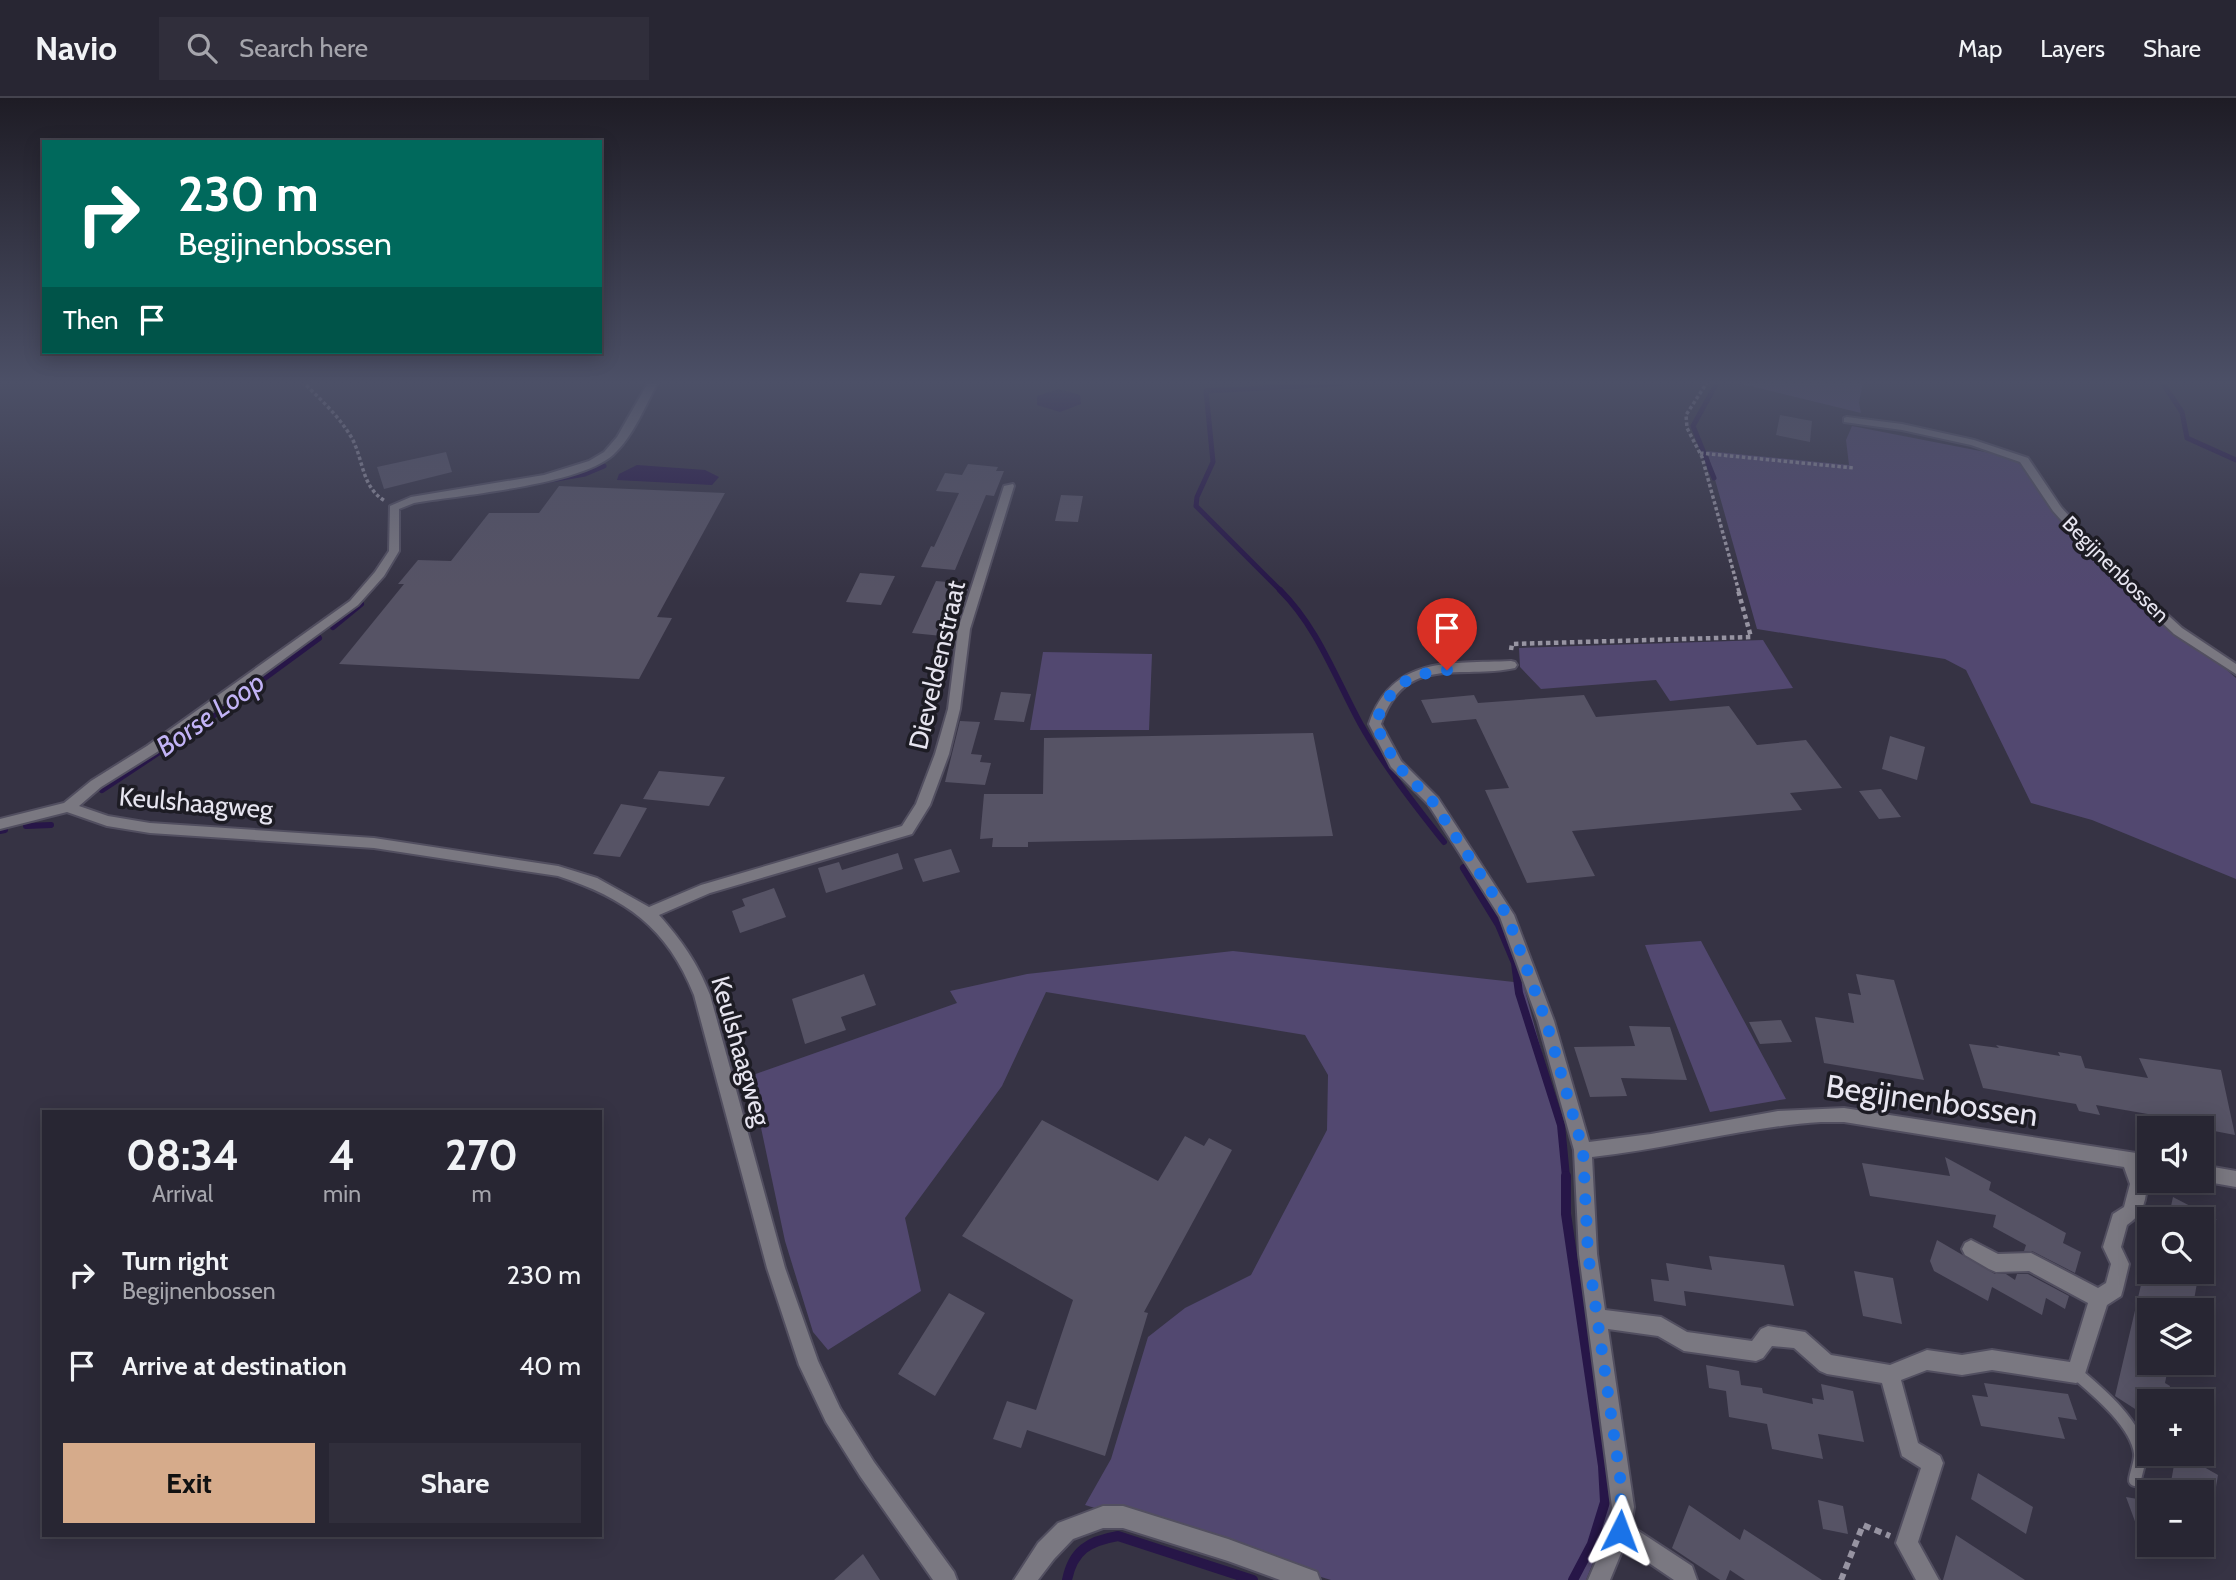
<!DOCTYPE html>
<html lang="en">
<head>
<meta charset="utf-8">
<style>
	:root { --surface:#282633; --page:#302e3b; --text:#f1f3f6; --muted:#a5a5ac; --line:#44434e; --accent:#d6ab8b }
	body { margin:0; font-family:Cabin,sans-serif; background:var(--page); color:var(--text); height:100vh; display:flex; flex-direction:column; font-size:26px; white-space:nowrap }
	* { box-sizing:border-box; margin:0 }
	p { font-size:23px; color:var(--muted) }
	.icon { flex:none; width:38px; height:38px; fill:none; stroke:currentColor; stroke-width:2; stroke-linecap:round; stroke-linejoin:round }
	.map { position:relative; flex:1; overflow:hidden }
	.side { position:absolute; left:42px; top:1012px; width:560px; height:427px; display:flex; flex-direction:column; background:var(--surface); border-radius:0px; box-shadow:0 4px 18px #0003,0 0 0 2px var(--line) }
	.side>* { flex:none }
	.banner { position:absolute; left:42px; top:42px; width:560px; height:214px; border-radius:0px; box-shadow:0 4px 18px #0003,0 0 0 2px var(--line); background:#00695c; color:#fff; overflow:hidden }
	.buttons { position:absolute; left:2137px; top:1018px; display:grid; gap:14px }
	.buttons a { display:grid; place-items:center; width:77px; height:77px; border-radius:0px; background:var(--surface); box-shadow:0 4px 18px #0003,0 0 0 2px var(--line); font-size:35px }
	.pin { position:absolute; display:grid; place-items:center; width:60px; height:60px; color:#fff; margin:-72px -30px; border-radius:50% 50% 50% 0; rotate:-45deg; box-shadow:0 0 7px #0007 }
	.pin .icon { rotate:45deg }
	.me { position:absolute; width:77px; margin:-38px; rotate:3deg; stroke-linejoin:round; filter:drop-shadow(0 0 5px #0008) }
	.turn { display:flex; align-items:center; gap:24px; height:147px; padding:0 21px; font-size:32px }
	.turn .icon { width:91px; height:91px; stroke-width:2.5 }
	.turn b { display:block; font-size:49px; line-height:60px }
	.then { display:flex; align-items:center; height:66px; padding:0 21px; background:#0003; gap:14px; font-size:26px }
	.eta { display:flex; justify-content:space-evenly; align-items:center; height:119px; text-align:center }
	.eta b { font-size:42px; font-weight:700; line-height:49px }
	.primary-button { display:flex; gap:14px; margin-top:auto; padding:14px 21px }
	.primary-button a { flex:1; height:80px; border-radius:0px; background:var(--accent); color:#111; font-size:28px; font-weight:700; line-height:80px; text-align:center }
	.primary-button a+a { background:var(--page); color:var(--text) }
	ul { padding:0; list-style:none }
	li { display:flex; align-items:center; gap:21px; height:91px; padding:0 21px }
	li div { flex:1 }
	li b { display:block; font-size:26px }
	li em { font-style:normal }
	header { display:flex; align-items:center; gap:42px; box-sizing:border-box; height:98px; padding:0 35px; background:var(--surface); border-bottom:2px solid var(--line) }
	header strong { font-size:33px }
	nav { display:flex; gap:38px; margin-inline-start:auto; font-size:24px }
	.search { width:490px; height:63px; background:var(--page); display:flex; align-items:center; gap:18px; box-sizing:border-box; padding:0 24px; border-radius:0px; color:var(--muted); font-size:26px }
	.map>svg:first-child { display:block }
	.green { fill:#524870 }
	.water { fill:#271648 }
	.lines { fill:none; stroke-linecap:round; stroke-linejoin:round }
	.stream-far3 { stroke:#271648; stroke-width:5 }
	.stream-far2 { stroke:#271648; stroke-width:6 }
	.stream-far1 { stroke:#271648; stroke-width:8 }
	.stream { stroke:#271648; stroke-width:10 }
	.building { fill:#565365 }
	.service-casing { stroke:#524f60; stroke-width:16 }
	.minor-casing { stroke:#524f60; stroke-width:4 }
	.path-far2 { stroke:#9794a2; stroke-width:3.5; stroke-dasharray:3.5 2.5; stroke-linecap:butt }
	.path-far1 { stroke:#9794a2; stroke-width:4.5; stroke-dasharray:4.5 3.5; stroke-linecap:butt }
	.path { stroke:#9794a2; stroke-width:6; stroke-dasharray:7 5; stroke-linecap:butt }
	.service { stroke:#7a7881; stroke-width:12 }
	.minor { fill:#7a7881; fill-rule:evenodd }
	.route { stroke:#1a73e8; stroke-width:12; stroke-dasharray:0 21.6 }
	.labels { text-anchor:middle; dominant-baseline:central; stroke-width:7; stroke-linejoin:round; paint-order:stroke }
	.far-street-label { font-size:21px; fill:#e7e5f0; stroke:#1d1c24 }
	.street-label { font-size:26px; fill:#e7e5f0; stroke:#1d1c24 }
	.water-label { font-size:28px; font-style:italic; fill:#c2b3f6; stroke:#1d1c24 }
	.near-street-label { font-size:32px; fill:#e7e5f0; stroke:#1d1c24 }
</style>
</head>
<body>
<header>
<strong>Navio</strong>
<div class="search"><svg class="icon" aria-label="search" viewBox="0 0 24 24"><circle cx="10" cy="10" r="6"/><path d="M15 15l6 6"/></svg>Search here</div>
<nav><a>Map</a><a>Layers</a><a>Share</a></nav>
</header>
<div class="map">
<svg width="2236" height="1482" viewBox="0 0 2236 1482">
	<rect width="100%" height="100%" fill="#363344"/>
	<path class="green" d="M1730,283H1863L1859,305L1861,315Z
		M1852,328L2016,360L2093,455L2236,580V781L2092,722L2031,705L1966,572L1945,561L1757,531L1707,353L1849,367L1846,342Z
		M1763,542L1793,590L1670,603L1656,582L1541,591L1520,569L1519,550Z
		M1043,554L1152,556L1149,632H1030Z
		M1701,843L1786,1001L1710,1014L1645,847Z
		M1233,853L1523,885L1566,1045L1570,1138L1614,1412L1586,1482H1331L1085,1407L1111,1361L1148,1239L1185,1210L1251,1177L1327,1032L1328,977L1305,937L1046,894L1002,988L905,1120L921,1193L828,1252L813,1234L785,1143L750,978L957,905L950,893L1027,876Z"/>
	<path class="water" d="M1059,291L1080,297L1081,306L1060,314L1037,307V298Z
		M637,367L705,372L719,379L712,387L617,382L619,376Z"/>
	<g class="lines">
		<path class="stream-far3" d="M2161,283L2182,314L2187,340L2236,362
			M650,298L659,283
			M1714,380L1693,328L1718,283
			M545,383L585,376L604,368
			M1282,494L1196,408L1197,399L1213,364L1206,293L1338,286L1350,283"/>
		<path class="stream-far2" d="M1280,492C1318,530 1335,579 1360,625C1384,668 1414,706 1444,744
			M333,529L361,506
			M102,692L206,623L319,540
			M26,728L51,727
			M0,733L5,732"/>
		<path class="stream-far1" d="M1464,770L1499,827L1515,865L1519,895L1561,1027L1566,1079"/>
		<path class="stream" d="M1566,1078V1116L1603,1368L1605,1404L1592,1446L1573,1482
			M1067,1482C1073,1452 1089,1443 1118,1438L1253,1482"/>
	</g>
	<path class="building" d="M1780,317L1812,323L1810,344L1776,337Z
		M446,354L452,374L384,391L377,369Z
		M968,366L998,369L996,373H1004L994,398L986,397L955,472L921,469L931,448L934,449L959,395L936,393L945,375L962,377Z
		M559,388L725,395L657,519L672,520L639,581L339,566L404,486H398L418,462L451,463L489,415H539Z
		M1061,397L1083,398L1078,424L1055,423Z
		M860,475L895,478L881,507L846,504Z
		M936,483L959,485L957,490L968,491L952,539L912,535Z
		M1001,594L1031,596L1024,624L994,622Z
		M1474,597L1478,605L1584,597L1596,619L1729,608L1757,647L1806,642L1842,690L1790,695L1802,712L1572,733L1595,778L1527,785L1485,692L1509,690L1476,621L1432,625L1421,602Z
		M960,623L980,624L971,656L982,657L980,664L991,665L985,687L945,684Z
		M1313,635L1333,738L1028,744V749H992L993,740L980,741L984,696H1043L1044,640Z
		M1890,638L1925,649L1917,682L1882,671Z
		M659,673L725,679L709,708L643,701Z
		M1881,691L1901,719L1879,721L1859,693Z
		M621,706L647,710L620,759L593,756Z
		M951,751L960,774L923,784L914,761Z
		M898,755L903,771L826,795L818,770L839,764L842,772Z
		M774,790L786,819L740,835L732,813L745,808L742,801Z
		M864,876L876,907L841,919L846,932L805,946L792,901Z
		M1856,876L1894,882L1924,982L1824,965L1815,919L1854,925L1848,895L1861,897Z
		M1781,922L1792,944L1760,946L1749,924Z
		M1629,928L1670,929L1687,982L1621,980L1627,998L1590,999L1574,949L1635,948Z
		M1969,946L1999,950L1996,947L2060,958L2058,954L2081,958L2085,970L2148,980L2139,960L2221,972L2235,1037L2167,1024L2165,1019L2096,1007L2100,1017L2079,1013L2076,1006L1983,990Z
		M1042,1022L1158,1083L1185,1038L1204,1048L1209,1040L1232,1052L1144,1214L1148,1215L1105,1358L1027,1332L1021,1350L993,1341L1007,1303L1036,1312L1073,1202L962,1138Z
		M1945,1059L1991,1084L1989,1092L2066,1135L2063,1145L2081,1154L2075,1175L2032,1153H2024L2026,1147L1993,1129L1996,1117L1870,1098L1862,1065L1950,1078Z
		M2173,1099L2217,1122H2168Z
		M1937,1142L1995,1176H2006L2015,1182L2017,1176H2028L2069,1198L2065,1211L2046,1200L2042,1217L1992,1189L1988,1203L1934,1173L1930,1163Z
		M1709,1158L1784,1167L1794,1208L1684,1193L1686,1208L1654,1203L1651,1181L1669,1183L1666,1165L1712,1172Z
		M1854,1173L1893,1180L1902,1226L1863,1218Z
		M2144,1174H2199L2192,1213H2149V1265H2169L2165,1285L2170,1288L2167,1304H2149V1320L2115,1298Z
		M949,1195L985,1215L935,1298L898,1276Z
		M1706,1267L1739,1273L1741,1287L1762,1290L1763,1295L1813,1306L1812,1300L1824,1302L1821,1286L1853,1293L1864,1344L1818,1336L1823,1361L1772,1351L1767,1326L1729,1319L1726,1293L1709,1290Z
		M1984,1285L2068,1296L2077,1322L2058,1319L2065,1341L1981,1328L1972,1297L1988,1299Z
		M2176,1356H2199L2197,1365L2218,1377L2215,1395H2169Z
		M1978,1375L2033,1409L2026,1436L1971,1401Z
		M2126,1399L2149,1403V1456H2147Z
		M1818,1402L1843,1408L1848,1436L1823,1431Z
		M1689,1407L1740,1442L1744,1431L1822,1482H1745L1730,1472L1726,1482H1720L1672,1450Z
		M1956,1437L2025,1482H1943Z
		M863,1456L880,1482H834Z"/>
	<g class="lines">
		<g class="service-casing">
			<path id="service" d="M2076,1275C2097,1293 2136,1325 2140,1355C2141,1363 2136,1374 2135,1382"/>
		</g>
		<g class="minor-casing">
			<path id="minor" d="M649,283H659C645,307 634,338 613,357C579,387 461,397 414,405L399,411V453L384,478L358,507L157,654L101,689L79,708L108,718L150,725L374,740L558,768L597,780L649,809L701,787L902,728L916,706L935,656L948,611L958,531L1004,388L1013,386L1014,388L970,531L960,611L949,656L930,707L912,736L710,795L659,817C682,843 697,864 710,897L785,1170L818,1263L840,1310L874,1364L954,1474L957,1482H933L860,1378L826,1324L799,1267L767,1170L694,897C667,829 625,800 558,778L374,750L150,735L107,728L67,714L0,731V721L64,705L91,683L147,648L350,503L375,474L389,453L390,408L411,399L544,377L589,363L604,354L617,339Z
				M1847,319L1902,326L1974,342L2028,360L2061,409L2112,466L2182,530L2236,566V576L2174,536L2104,470L2053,413L2020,364L1971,347L1902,332L1844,324V320Z
				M1511,563L1515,564L1517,567L1515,570C1460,582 1405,555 1381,626L1401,663L1438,700L1514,817L1554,923L1589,1044L1651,1036L1778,1013L1844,1010L2149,1057V1073L2143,1072C2150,1092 2146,1115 2127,1127L2121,1149L2129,1166L2123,1191L2121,1198L2107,1207L2083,1282L2076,1285L1992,1272L1962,1277L1927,1272L1901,1282L1918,1345L1940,1358L1943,1365L1918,1444L1939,1482H1916L1896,1445L1921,1370L1902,1358L1882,1285L1827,1276L1820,1273L1794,1250L1772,1248L1763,1260L1756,1263L1684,1253L1658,1238L1608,1231L1634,1409L1631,1428L1692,1468L1697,1482H1674L1624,1448L1610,1482H1588L1609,1433L1612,1409L1579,1156L1574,1052L1538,923L1500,819L1428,706L1391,669L1369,626C1392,557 1450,566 1511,563ZM1821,1024H1844L2124,1069L2130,1086L2124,1109L2113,1116L2103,1149L2111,1166L2106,1185L2098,1190L2031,1155L1998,1156L1971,1142L1965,1145L1962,1151L1965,1157L1989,1171L1996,1174L2029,1173L2088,1205L2070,1264L1992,1252L1962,1257L1927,1252L1890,1267L1831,1257L1805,1234L1768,1228L1761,1231L1752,1243L1687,1234L1661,1219L1605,1212L1597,1156L1592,1059C1669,1051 1744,1029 1821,1024Z
				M2202,1067L2236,1073V1089L2202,1083Z
				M1103,1408H1123L1228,1441L1317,1474L1320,1482H1280L1228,1463L1123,1430H1103L1073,1441L1054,1461L1038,1482H1014L1038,1445L1058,1425Z"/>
		</g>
		<path class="path-far2" d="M302,283C319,300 337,316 350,337C364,359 360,388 385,403
			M1708,283L1686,317L1687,330L1702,359L1739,494
			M1700,355L1854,370"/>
		<path class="path-far1" d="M1511,552L1512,546L1751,539L1738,492"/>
		<path class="path" d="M1841,1482L1863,1427L1890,1438"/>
		<use href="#service" class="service"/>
		<use href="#minor" class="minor"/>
	</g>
	<linearGradient id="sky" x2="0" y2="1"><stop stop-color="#1e1c25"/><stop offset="0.58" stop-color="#4c5067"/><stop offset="1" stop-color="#4c5067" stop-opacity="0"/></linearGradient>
	<rect width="2236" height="491" fill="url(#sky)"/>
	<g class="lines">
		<path class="route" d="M1447,572C1406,576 1390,588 1375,626L1396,666L1433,704L1507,817L1546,923L1583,1052L1588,1156L1621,1386L1620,1433"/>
	</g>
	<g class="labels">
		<g class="far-street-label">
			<text transform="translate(2116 471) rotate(45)">Begijnenbossen</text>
		</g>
		<g class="street-label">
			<text transform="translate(937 567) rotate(-77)">Dieveldenstraat</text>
			<text transform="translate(196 705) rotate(5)">Keulshaagweg</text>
			<text transform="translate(741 953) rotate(74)">Keulshaagweg</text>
		</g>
		<g class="water-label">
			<text transform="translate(210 616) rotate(-35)">Borse Loop</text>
		</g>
		<g class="near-street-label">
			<text transform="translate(1932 1002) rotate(8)">Begijnenbossen</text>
		</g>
	</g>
</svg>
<div class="buttons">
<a><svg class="icon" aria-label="sound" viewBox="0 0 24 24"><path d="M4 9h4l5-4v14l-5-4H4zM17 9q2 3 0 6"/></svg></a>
<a><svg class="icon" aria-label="search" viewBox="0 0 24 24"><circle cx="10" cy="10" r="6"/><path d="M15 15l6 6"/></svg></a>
<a><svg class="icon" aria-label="layers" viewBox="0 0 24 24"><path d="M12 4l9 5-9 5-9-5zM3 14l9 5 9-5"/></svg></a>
<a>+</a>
<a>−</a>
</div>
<div class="pin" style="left:1447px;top:572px;background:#d93025"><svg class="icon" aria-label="arrive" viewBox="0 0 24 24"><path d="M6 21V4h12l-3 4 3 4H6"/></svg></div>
<svg class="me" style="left:1620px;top:1433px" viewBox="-20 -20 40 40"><path d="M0-17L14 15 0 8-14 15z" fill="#1a73e8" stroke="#fff" stroke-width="4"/></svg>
<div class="banner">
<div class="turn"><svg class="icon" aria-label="right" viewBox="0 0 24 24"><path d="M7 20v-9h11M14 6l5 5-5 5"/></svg><div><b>230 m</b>Begijnenbossen</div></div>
<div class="then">Then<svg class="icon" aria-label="arrive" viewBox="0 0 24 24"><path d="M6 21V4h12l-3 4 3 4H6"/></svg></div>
</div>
<section class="side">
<div class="eta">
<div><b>08:34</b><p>Arrival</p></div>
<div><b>4</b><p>min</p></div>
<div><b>270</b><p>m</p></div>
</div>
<ul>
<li><svg class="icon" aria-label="right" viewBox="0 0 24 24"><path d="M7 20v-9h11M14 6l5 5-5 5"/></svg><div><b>Turn right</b><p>Begijnenbossen</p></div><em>230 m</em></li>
<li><svg class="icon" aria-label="arrive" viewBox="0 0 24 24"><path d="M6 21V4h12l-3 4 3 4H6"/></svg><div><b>Arrive at destination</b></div><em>40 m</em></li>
</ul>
<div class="primary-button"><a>Exit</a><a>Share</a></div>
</section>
</div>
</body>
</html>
